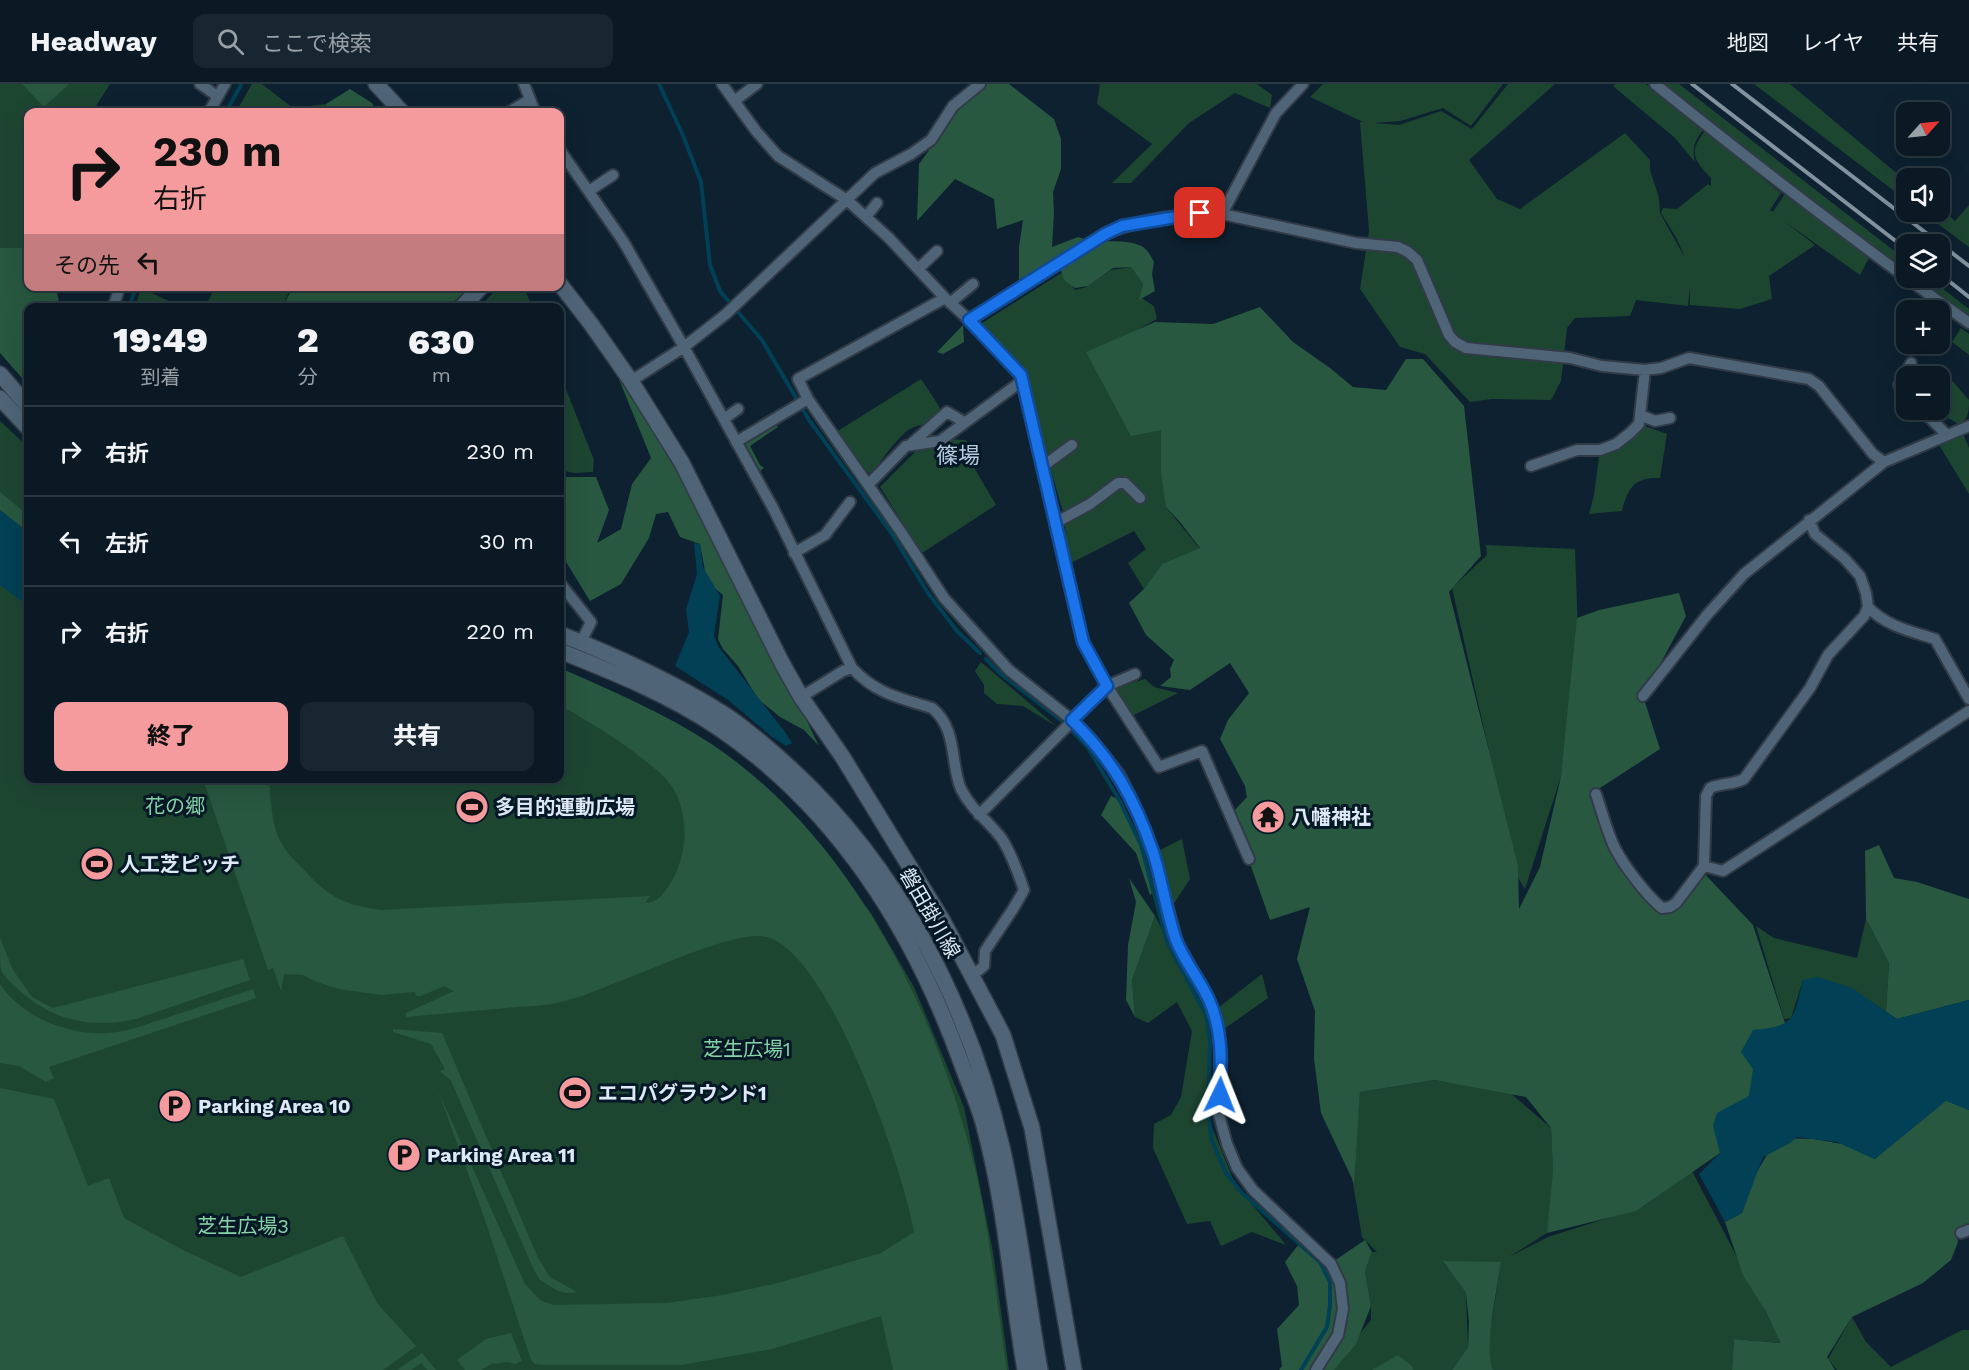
<!DOCTYPE html>
<html lang="ja">
<head>
<meta charset="utf-8">
<style>
	:root { --surface:#0a1924; --page:#182631; --text:#f1f3f6; --muted:#99a0a6; --line:#2a3841; --accent:#f59b9e }
	body { margin:0; font-family:"Work Sans","Noto Sans JP",sans-serif; background:var(--page); color:var(--text); height:100vh; display:flex; flex-direction:column; font-size:22px; white-space:nowrap }
	* { box-sizing:border-box; margin:0 }
	p { font-size:20px; color:var(--muted) }
	.icon { flex:none; width:33px; height:33px; fill:none; stroke:currentColor; stroke-width:2; stroke-linecap:round; stroke-linejoin:round }
	.map { position:relative; flex:1; overflow:hidden }
	.side { position:absolute; left:24px; top:219px; width:540px; height:480px; display:flex; flex-direction:column; background:var(--surface); border-radius:12px; box-shadow:0 6px 24px #0002,0 0 0 2px var(--line) }
	.side>* { flex:none }
	.banner { position:absolute; left:24px; top:24px; width:540px; height:183px; border-radius:12px; box-shadow:0 6px 24px #0002,0 0 0 2px var(--line); background:#f59b9e; color:#111; overflow:hidden }
	.needle { width:39px; rotate:63deg }
	.buttons { position:absolute; left:1896px; top:18px; display:grid; gap:12px }
	.buttons a { display:grid; place-items:center; width:54px; height:54px; border-radius:12px; background:var(--surface); box-shadow:0 6px 24px #0002,0 0 0 2px var(--line); font-size:30px }
	.pin { position:absolute; display:grid; place-items:center; width:51px; height:51px; color:#fff; margin:-26px; border-radius:12px; box-shadow:0 3px 9px #0006 }
	.me { position:absolute; width:66px; margin:-33px; rotate:2deg; stroke-linejoin:round; filter:drop-shadow(0 0 4px #0008) }
	.turn { display:flex; align-items:center; gap:21px; height:126px; padding:0 30px; font-size:27px }
	.turn .icon { width:78px; height:78px; stroke-width:2.5 }
	.turn b { display:block; font-size:42px; line-height:51px }
	.then { display:flex; align-items:center; height:57px; padding:0 30px; background:#0003; gap:12px; font-size:22px }
	.eta { display:flex; justify-content:space-evenly; align-items:center; height:102px; text-align:center }
	.eta b { font-size:36px; font-weight:800; line-height:42px }
	.cta { display:flex; gap:12px; margin-top:auto; padding:12px 30px }
	.cta a { flex:1; height:69px; border-radius:12px; background:var(--accent); color:#111; font-size:24px; font-weight:800; line-height:69px; text-align:center }
	.cta a+a { background:var(--page); color:var(--text) }
	ul { padding:0; list-style:none }
	li { display:flex; align-items:center; gap:18px; height:90px; padding:0 30px; border-top:2px solid var(--line) }
	li div { flex:1 }
	li b { display:block; font-size:22px }
	li em { font-style:normal }
	header { display:flex; align-items:center; gap:36px; box-sizing:border-box; height:84px; padding:0 30px; background:var(--surface); border-bottom:2px solid var(--line) }
	header strong { font-size:28px }
	nav { display:flex; gap:33px; margin-inline-start:auto; font-size:21px }
	.search { width:420px; height:54px; background:var(--page); display:flex; align-items:center; gap:15px; box-sizing:border-box; padding:0 21px; border-radius:12px; color:var(--muted); font-size:22px }
	.map>svg:first-child { display:block }
	.green { fill:#1d4631 }
	.forest { fill:#28583f }
	.water { fill:#014055 }
	.lines { fill:none; stroke-linecap:round; stroke-linejoin:round }
	.stream { stroke:#014055; stroke-width:4 }
	.street-casing { stroke:#313b48; stroke-width:14 }
	.secondary-casing { stroke:#313b48; stroke-width:18 }
	.street { stroke:#4f6577; stroke-width:10 }
	.secondary { stroke:#4f6577; stroke-width:15 }
	.rail { stroke:#82929e; stroke-width:4 }
	.route-casing { stroke:#114b97; stroke-width:15 }
	.route { stroke:#1a73e8; stroke-width:10 }
	.labels { text-anchor:middle; dominant-baseline:central; stroke-width:6; stroke-linejoin:round; paint-order:stroke }
	.park-label { font-size:20px; fill:#87d4a9; stroke:#041826 }
	.poi-label { font-size:20px; font-weight:bold; fill:#dde9f4; stroke:#041826; text-anchor:start }
	.street-label { font-size:20px; fill:#dde9f4; stroke:#041826 }
	.quarter-label { font-size:22px; fill:#b3cce0; stroke:#041826 }
</style>
</head>
<body>
<header>
<strong>Headway</strong>
<div class="search"><svg class="icon" aria-label="search" viewBox="0 0 24 24"><circle cx="10" cy="10" r="6"/><path d="M15 15l6 6"/></svg>ここで検索</div>
<nav><a>地図</a><a>レイヤ</a><a>共有</a></nav>
</header>
<div class="map">
<svg width="1969" height="1286" viewBox="0 0 1969 1286">
	<rect width="100%" height="100%" fill="#0d2130"/>
	<path class="green" d="M0,0H110L96,22L94,28H28V164H0Z
		M252,0H262L293,24L326,20L325,28H236Z
		M1100,0H1257L1272,11L1270,24L1235,9L1189,39L1131,99H1112L1152,60L1097,20Z
		M1323,0H1503L1471,42L1443,24L1400,37L1374,39L1399,41L1441,27L1472,45L1508,0H1555L1469,76L1497,115L1520,125L1625,49L1650,76V86L1659,114L1660,129L1685,174L1677,155L1661,129L1663,124L1677,125L1708,100L1711,102V94C1694,77 1688,68 1705,47L1781,109L1770,126L1773,128L1785,110L1869,174L1860,191L1784,137L1815,161L1769,192L1772,215L1740,225L1690,221V203L1688,222L1636,216L1630,232L1575,234L1567,244L1561,297L1551,316L1492,315L1470,318L1425,270L1400,263L1360,205L1369,147L1360,38H1363L1310,13Z
		M1615,0H1646L1703,46C1694,58 1692,63 1695,78L1675,54L1613,2Z
		M1661,0H1679L1906,176V194H1929L1969,225V241L1807,118Z
		M1754,0H1790L1906,97V116Z
		M1969,121V163L1922,128H1940V124L1955,137Z
		M1131,183L1143,200L1140,213L1154,222L1157,235L1091,271L1161,346L1166,423L1200,465L1162,480L1144,505L1128,479L1146,465L1134,447L1069,480L1063,428L1022,288L982,239L1063,188L1075,206L1086,203L1111,186Z
		M280,202L290,206L282,223L205,224L215,203Z
		M500,202L523,203L533,223H479Z
		M141,204L182,223H135Z
		M1961,244L1969,250V271L1952,258Z
		M1941,284L1969,316C1969,327 1969,336 1958,340L1939,328L1947,321L1940,312V300L1944,295L1935,289Z
		M560,290L594,376L593,388L574,389L560,386Z
		M921,295L939,322L940,330C931,343 919,338 907,347C894,358 883,374 873,388L867,389L836,348Z
		M0,337L28,363V694H560V586L814,758L871,829L914,903L964,1023L993,1168L1009,1286H0Z
		M1639,340L1667,350L1660,394C1635,393 1628,403 1622,427L1589,430L1594,411L1600,366Z
		M1961,345L1969,364V410L1936,356Z
		M929,354L965,356L971,361L969,375L996,421L922,469L880,403Z
		M1486,461L1575,465L1578,549L1561,692L1525,805L1518,794L1452,504L1487,471Z
		M981,578L1056,642L1023,622L997,620L984,609V601L975,587Z
		M1145,595L1154,603L1178,609L1132,632L1115,604Z
		M1182,755L1190,795L1173,821L1160,766Z
		M1155,832L1206,931L1210,959L1209,1036L1235,1100L1286,1161L1252,1148L1221,1162L1210,1137L1187,1140L1153,1064L1154,1040L1171,1031L1181,1013L1192,947L1177,918L1148,939L1135,933L1132,896Z
		M1866,835L1889,879L1886,928L1876,922L1803,896L1791,934L1784,935L1756,842L1774,854L1857,874Z
		M1262,890L1268,914L1224,945L1219,923Z
		M1435,996L1508,1007L1551,1044L1554,1103L1547,1149L1509,1173L1548,1153L1642,1123L1692,1087L1782,1259L1734,1255L1732,1286H1493L1486,1273L1501,1178H1444L1466,1209L1468,1263L1452,1286H1330L1371,1236V1222L1365,1187L1372,1168H1377L1362,1153L1352,1094L1360,1008Z
		M1852,1233L1866,1258L1891,1283L1962,1246H1969V1286H1837L1828,1275Z"/>
	<path class="forest" d="M22,0H69L44,23Z
		M984,0H1009L1054,35L1061,55V85L1053,108L1054,129L1052,163L1078,153C1098,161 1126,153 1143,163C1148,166 1151,173 1154,178L1152,190L1155,207L1139,216L1143,200L1131,183L1113,184L1088,202L1075,204L1065,197L1058,180L1019,202V163L1023,136L997,145L994,115L955,95L917,137L919,80L957,28Z
		M350,5L372,19L377,28H325L326,20Z
		M0,164H28V202L56,203L60,223L28,224V301L0,269Z
		M294,202H470V203L448,223H282Z
		M1260,223L1293,258L1330,284L1353,303L1386,306L1406,275H1423L1464,322L1481,472L1449,508L1518,782L1519,825L1540,783L1561,692L1577,534L1599,526L1679,509L1686,532L1643,612L1660,665L1594,708L1612,758L1662,824L1680,819L1701,786L1753,841L1785,939L1720,1069L1636,1127L1547,1149L1553,1087L1551,1044L1526,1013L1435,996L1360,1008L1354,1099L1321,1029L1314,975L1315,927L1297,875L1310,823L1270,836L1232,729L1247,713L1245,702L1220,655L1228,636L1249,609L1230,579L1190,606L1160,602L1171,593L1170,585L1174,576L1146,551L1129,519L1144,505L1162,480L1200,464L1180,438L1166,423L1161,388V346L1131,352L1086,268L1155,238L1213,240Z
		M963,241L964,258L943,270L937,268Z
		M616,288L666,364L784,600L803,629L819,662L804,646L780,633L758,615L738,582L723,565L718,555L723,511L707,498L700,460L680,453L668,428L656,430L649,454L621,500L590,517L560,468V393H596L609,426L597,459L621,445L632,400L651,374Z
		M775,340L778,343L750,362L760,381L764,384L757,389L745,361Z
		M0,408L28,431V448L0,426Z
		M560,584C612,607 665,629 713,661C854,756 939,932 977,1093C991,1157 997,1222 1007,1286H893L881,1232L772,1265L681,1281H543L535,1280L531,1276L484,1133L438,1007L525,1200L540,1216L553,1221L666,1219L723,1211L778,1199L881,1169L914,1148C904,1087 830,870 767,853C737,845 652,886 620,897C600,905 577,915 556,919C540,923 522,922 506,924C472,927 439,930 406,933V929L454,907L444,902L421,912H416L415,908L381,911L339,905L317,898L303,891L284,890L281,907L273,884L268,886L203,695H269C271,718 271,747 286,766C291,774 299,780 305,787C330,814 345,821 381,826L650,812L645,819C648,818 651,819 654,817C664,813 674,794 678,784C688,758 687,724 671,701C664,691 653,683 644,676C617,654 589,638 560,621Z
		M1111,712L1118,715L1136,752L1156,806L1150,811L1136,769L1101,731Z
		M1879,761L1894,794L1917,798L1969,815V916L1897,935L1886,928L1889,879L1866,835L1865,767Z
		M1129,794L1155,832L1132,896L1135,933L1126,916L1128,861L1136,818Z
		M0,854L13,886L32,913L53,924L243,875L250,896L136,935C92,945 54,937 20,907C13,901 5,894 1,886C0,878 0,864 0,854Z
		M0,900C22,933 69,952 108,949C128,948 147,940 166,934C195,924 224,915 253,905L256,914L49,983L54,994L46,998L19,982L0,979Z
		M393,945L442,949L538,1174L550,1193L577,1208L567,1209L558,1207L540,1196L534,1186L451,997L440,987L445,985L431,960L393,948Z
		M0,1004L54,1015L88,1102L109,1094L124,1134L181,1165L241,1193L343,1152L377,1219L416,1262L383,1286H0Z
		M1946,1016L1969,1026V1144L1956,1150L1958,1158L1951,1176L1923,1199L1852,1233L1827,1273L1835,1286H1732L1734,1255L1781,1259L1766,1228L1743,1191L1725,1138L1742,1129L1755,1091L1777,1054L1814,1055L1842,1060L1875,1075L1906,1036Z
		M1302,1156L1331,1179L1365,1156L1372,1168L1365,1187L1371,1222L1356,1260L1334,1286H1279L1282,1282L1277,1245L1299,1221L1297,1202L1285,1178Z
		M1443,1177L1501,1178C1498,1201 1483,1267 1493,1286H1452L1468,1263L1469,1238L1466,1209Z
		M511,1249L522,1277L515,1280L508,1278L491,1280L481,1286H465L457,1276L486,1255Z
		M422,1269L436,1286H427L421,1279L411,1286H397Z
		M1398,1271L1413,1283V1286H1372Z"/>
	<path class="water" d="M0,426L28,448V522L0,501Z
		M694,459L700,460L703,483L720,512L714,551L718,562L785,648L792,659L786,662L772,653L728,616L675,582L689,548L686,525L697,490Z
		M1818,893L1852,904L1897,935L1969,916V1026L1946,1017L1875,1075L1837,1058L1797,1053L1790,1059L1763,1073L1742,1129L1725,1138L1699,1090L1720,1069L1713,1042L1717,1029L1749,1012L1753,985L1741,968L1753,946C1796,943 1794,933 1803,896Z"/>
	<g class="lines">
		<path class="stream" d="M659,0L682,49L701,98L710,181L720,207L762,256L809,336L892,450L928,509L957,547L980,569
			M226,28L241,1
			M129,224L136,202
			M986,575L1002,591L1062,637
			M1072,647L1088,664L1120,717L1141,761L1167,858L1206,931L1210,959L1208,1029L1212,1057L1226,1089L1242,1109L1320,1178L1330,1198V1221L1327,1243L1301,1286"/>
		<g class="street-casing">
			<path id="street" d="M200,0L217,12
				M524,0L535,28
				M722,0L756,47L778,72L847,116L889,154L945,214L969,236L1021,291L1083,558L1107,602L979,731
				M1655,0C1758,83 1862,163 1969,239
				M734,17L757,0
				M209,28L225,0
				M509,28L529,16
				M560,66L623,157L684,263L773,424L852,584
				M589,107L613,91
				M1222,130L1276,29L1303,0
				M866,133L877,119
				M918,185L937,167
				M945,214L798,295L808,315L901,448L944,514L1009,586L1072,636L1092,656L1119,690L1133,718L1153,768L1177,858L1209,916L1218,942L1221,972L1219,1031L1227,1060L1237,1084L1253,1106L1331,1180L1340,1199L1343,1225L1338,1251L1316,1286
				M950,219L973,200
				M113,224L120,202
				M969,236L1105,150C1136,136 1188,128 1222,130L1356,159L1398,163L1408,168L1417,176L1449,251L1455,258L1466,264L1570,274L1602,282L1645,286L1661,284L1689,274L1809,295L1819,302L1873,370L1884,378L1969,342
				M631,297L684,263L726,230L875,89L911,70L931,56L953,22L980,0
				M1906,310L1899,301L1911,279
				M1922,326L1947,351
				M1640,331L1655,337L1670,334
				M724,335L738,325
				M736,358L808,315
				M910,361L947,328L964,338
				M1531,382L1577,366H1600L1616,360L1630,349L1639,340L1645,286
				M1042,383L1072,361
				M868,401L906,362L940,357L1022,297
				M1055,439L1090,420L1118,399H1125L1140,414
				M794,469L825,451L850,418
				M560,499L591,538L581,558
				M1868,523C1886,542 1910,547 1935,555L1969,615
				M1135,590L1107,602L1159,683L1202,667L1249,775
				M1643,612L1707,531L1744,490L1884,378
				M801,613L843,587L852,584C876,610 900,614 932,624C958,645 950,680 961,705C972,727 989,737 1002,755C1012,771 1018,788 1024,806L1013,825L985,867L984,882L973,891
				M1596,710C1601,725 1605,740 1611,755C1618,775 1646,811 1662,824L1670,823L1676,819L1704,782L1706,712L1710,704C1721,699 1733,701 1744,695L1810,604L1828,571L1864,532L1868,523L1866,509L1860,492L1845,475L1815,450L1809,436
				M1704,782L1723,787L1969,627
				M1961,1149L1969,1146"/>
		</g>
		<g class="secondary-casing">
			<path id="secondary" d="M376,0L402,28
				M560,200L591,240L631,297L682,379L782,579L801,613L842,672L943,837L1003,951L1032,1044L1074,1286
				M461,224L482,202
				M0,290L28,322
				M0,314L28,344
				M560,550C616,572 673,598 724,630C746,644 767,663 786,680C897,780 968,919 1002,1063C1019,1137 1027,1212 1040,1286
				M560,567C615,589 670,611 720,645C840,727 914,847 962,981C970,1003 980,1024 985,1046C1006,1125 1011,1206 1025,1286"/>
		</g>
		<use href="#street" class="street"/>
		<use href="#secondary" class="secondary"/>
		<path class="rail" d="M1692,0L1906,165
			M1732,0L1969,182
			M1940,190L1969,213"/>
	</g>
	<g class="lines">
		<g class="route-casing">
			<path id="route" d="M1200,129L1122,142L1105,150L969,236L1021,291L1083,558L1107,602L1072,636C1112,675 1135,715 1153,768C1162,796 1166,827 1176,856C1184,877 1200,896 1209,916C1223,947 1221,978 1220,1011"/>
		</g>
		<use href="#route" class="route"/>
	</g>
	<defs>
		<g id="stadium-disc" transform="scale(1.725)"><circle r="9.5" fill="#f59b9e" stroke="#041826"/><path d="M0-5a6.5 5 0 1 0 0 10a6.5 5 0 1 0 0-10ZM-3.5-1.8h7v3.6h-7Z" fill="#111"/></g>
		<g id="temple-disc" transform="scale(1.725)"><circle r="9.5" fill="#f59b9e" stroke="#041826"/><path d="M0-6L5-2H3V0L6.5 2.5H4V6H1.5V3h-3V6H-4V2.5H-6.5L-3 0V-2H-5Z" fill="#111"/></g>
		<g id="parking-disc" transform="scale(1.725)"><circle r="9.5" fill="#f59b9e" stroke="#041826"/><path d="M-3.5-5.5H1a3.5 3.5 0 0 1 0 7H-1V5.5H-3.5ZM-1-3.4V-.6H.8a1.4 1.4 0 0 0 0-2.8Z" fill="#111"/></g>
	</defs>
	<g fill-rule="evenodd">
		<use href="#stadium-disc" x="472" y="723"/>
		<use href="#temple-disc" x="1268" y="733"/>
		<use href="#stadium-disc" x="97" y="780"/>
		<use href="#stadium-disc" x="575" y="1009"/>
		<use href="#parking-disc" x="175" y="1022"/>
		<use href="#parking-disc" x="404" y="1071"/>
	</g>
	<g class="labels">
		<g class="park-label">
			<text x="175" y="722">花の郷</text>
			<text x="747" y="965">芝生広場1</text>
			<text x="243" y="1142">芝生広場3</text>
		</g>
		<g class="poi-label">
			<text x="495" y="723">多目的運動広場</text>
			<text x="1291" y="733">八幡神社</text>
			<text x="120" y="780">人工芝ピッチ</text>
			<text x="598" y="1009">エコパグラウンド1</text>
			<text x="198" y="1022">Parking Area 10</text>
			<text x="427" y="1071">Parking Area 11</text>
		</g>
		<g class="street-label">
			<text transform="translate(930 829) rotate(60)">磐田掛川線</text>
		</g>
		<g class="quarter-label">
			<text x="958" y="371">篠場</text>
		</g>
	</g>
</svg>
<div class="buttons">
<a><svg class="needle" viewBox="-14 -14 28 28"><path d="M0-13l5 13h-10z" fill="#e53935"/><path d="M0 13l5-13h-10z" fill="#99a0a6"/></svg></a>
<a><svg class="icon" aria-label="sound" viewBox="0 0 24 24"><path d="M4 9h4l5-4v14l-5-4H4zM17 9q2 3 0 6"/></svg></a>
<a><svg class="icon" aria-label="layers" viewBox="0 0 24 24"><path d="M12 4l9 5-9 5-9-5zM3 14l9 5 9-5"/></svg></a>
<a>+</a>
<a>−</a>
</div>
<div class="pin" style="left:1200px;top:129px;background:#d93025"><svg class="icon" aria-label="arrive" viewBox="0 0 24 24"><path d="M6 21V4h12l-3 4 3 4H6"/></svg></div>
<svg class="me" style="left:1220px;top:1011px" viewBox="-20 -20 40 40"><path d="M0-17L14 15 0 8-14 15z" fill="#1a73e8" stroke="#fff" stroke-width="4"/></svg>
<div class="banner">
<div class="turn"><svg class="icon" aria-label="right" viewBox="0 0 24 24"><path d="M7 20v-9h11M14 6l5 5-5 5"/></svg><div><b>230 m</b>右折</div></div>
<div class="then">その先<svg class="icon" aria-label="left" viewBox="0 0 24 24"><path d="M17 20v-9H6M10 6l-5 5 5 5"/></svg></div>
</div>
<section class="side">
<div class="eta">
<div><b>19:49</b><p>到着</p></div>
<div><b>2</b><p>分</p></div>
<div><b>630</b><p>m</p></div>
</div>
<ul>
<li><svg class="icon" aria-label="right" viewBox="0 0 24 24"><path d="M7 20v-9h11M14 6l5 5-5 5"/></svg><div><b>右折</b></div><em>230 m</em></li>
<li><svg class="icon" aria-label="left" viewBox="0 0 24 24"><path d="M17 20v-9H6M10 6l-5 5 5 5"/></svg><div><b>左折</b></div><em>30 m</em></li>
<li><svg class="icon" aria-label="right" viewBox="0 0 24 24"><path d="M7 20v-9h11M14 6l5 5-5 5"/></svg><div><b>右折</b></div><em>220 m</em></li>
</ul>
<div class="cta"><a>終了</a><a>共有</a></div>
</section>
</div>
</body>
</html>
